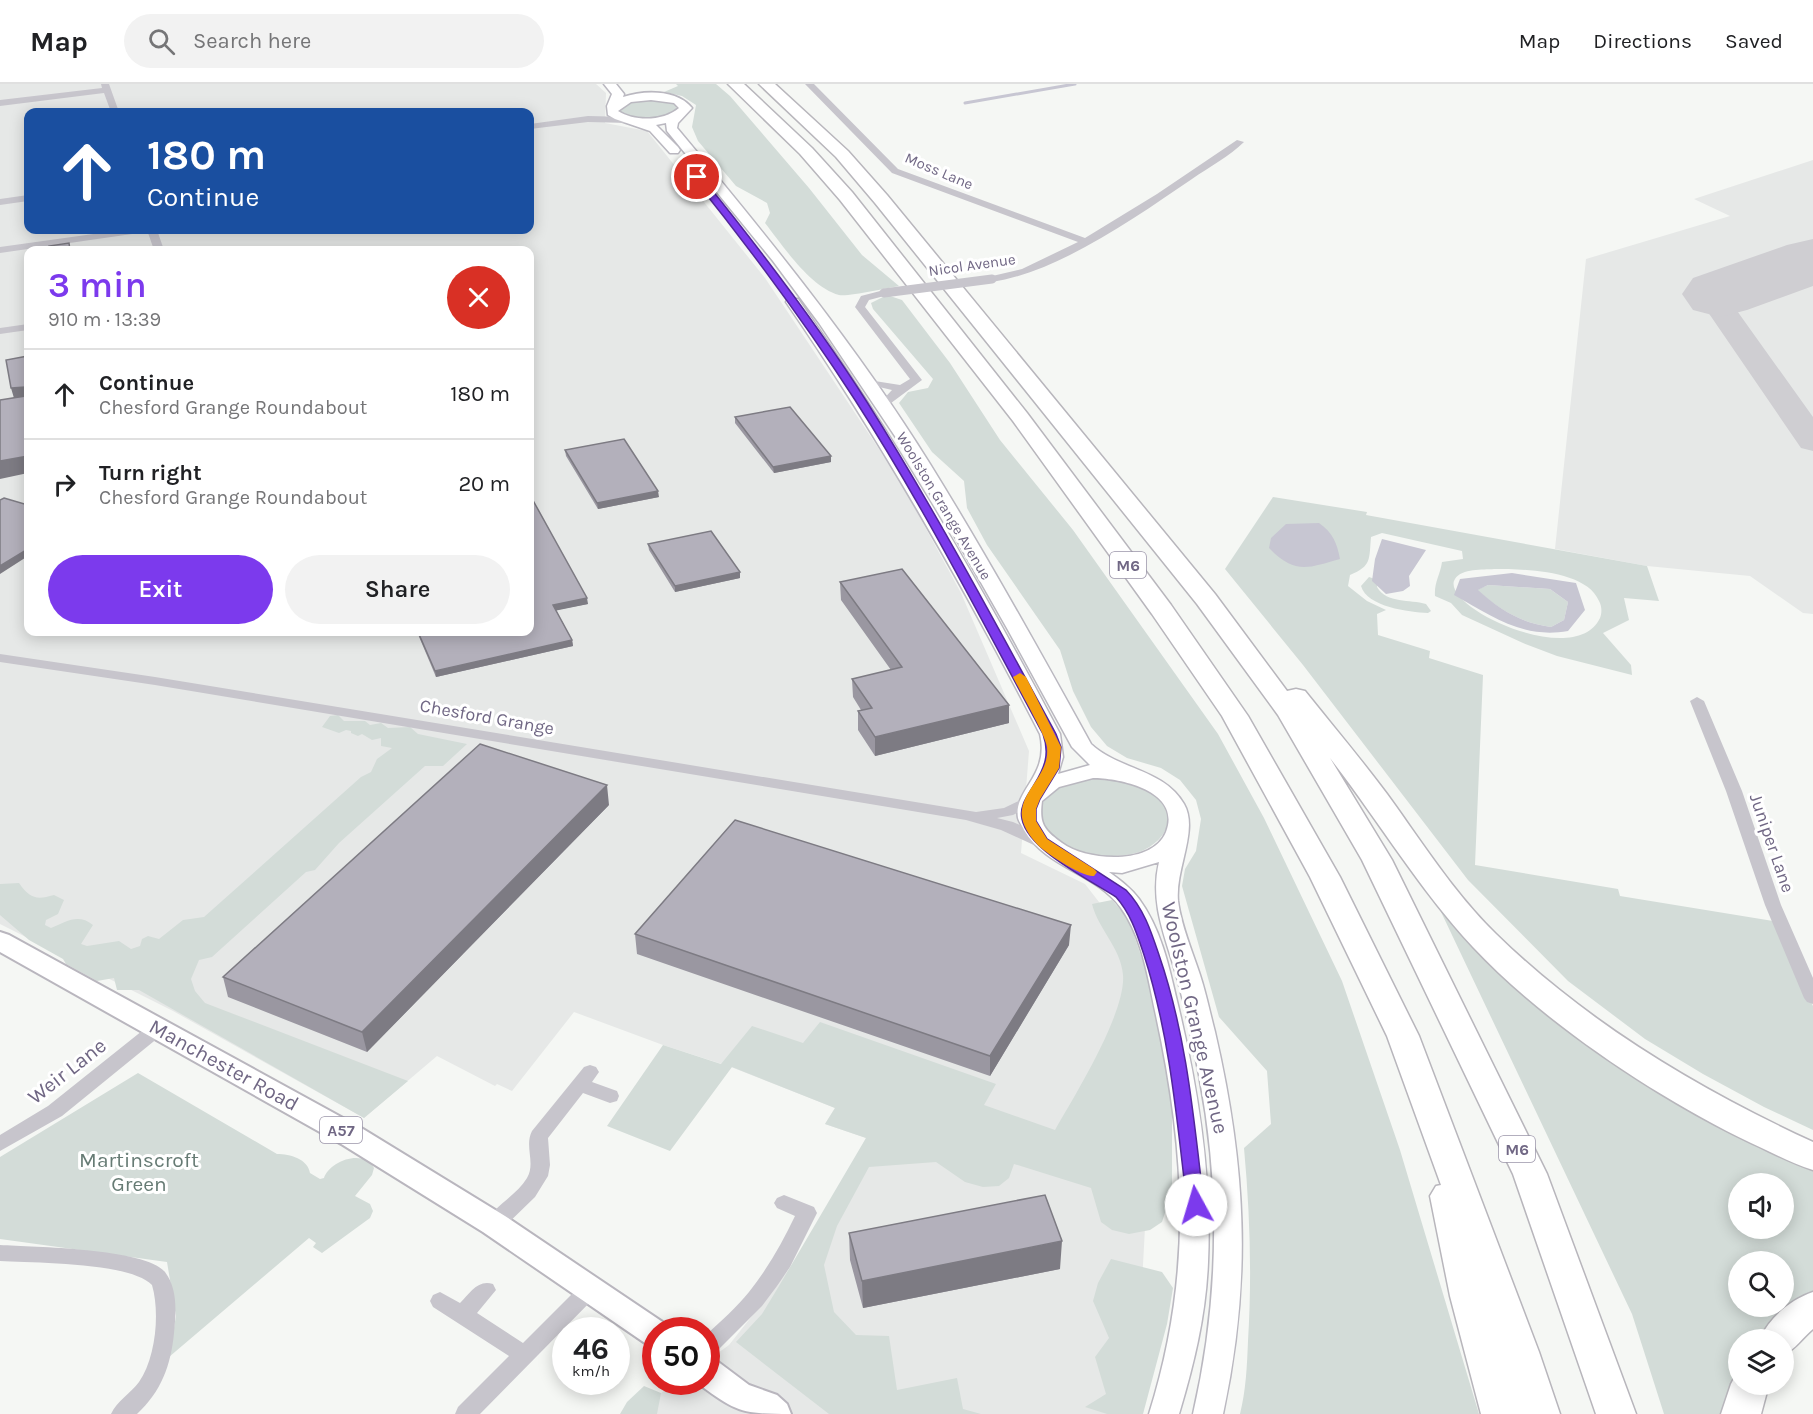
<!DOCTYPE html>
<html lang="en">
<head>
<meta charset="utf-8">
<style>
	:root { --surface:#fff; --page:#f2f2f2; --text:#202124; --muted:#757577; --line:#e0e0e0; --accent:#7c3aed }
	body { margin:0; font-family:Karla,sans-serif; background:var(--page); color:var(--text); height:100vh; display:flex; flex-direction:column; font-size:22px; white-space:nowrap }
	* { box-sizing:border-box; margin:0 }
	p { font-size:20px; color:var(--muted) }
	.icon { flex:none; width:33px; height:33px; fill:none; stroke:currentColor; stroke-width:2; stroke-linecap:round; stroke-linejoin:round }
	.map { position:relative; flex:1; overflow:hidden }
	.sheet { position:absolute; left:24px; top:162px; width:510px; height:390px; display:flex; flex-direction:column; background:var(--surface); border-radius:12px; box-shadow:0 3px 15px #0003 }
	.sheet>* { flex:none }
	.hud { position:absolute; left:24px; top:24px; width:510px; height:126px; border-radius:12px; box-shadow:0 3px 15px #0003; background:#1a4fa0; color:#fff; overflow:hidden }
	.fabs { position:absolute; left:1728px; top:1089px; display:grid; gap:12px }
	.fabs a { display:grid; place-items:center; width:66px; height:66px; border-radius:50%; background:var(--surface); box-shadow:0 3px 15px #0003; font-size:30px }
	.speed { position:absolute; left:552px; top:1233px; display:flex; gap:12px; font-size:30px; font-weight:700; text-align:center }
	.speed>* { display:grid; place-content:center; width:78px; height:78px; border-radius:50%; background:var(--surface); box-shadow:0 3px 15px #0003; line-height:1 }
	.speed small { font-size:15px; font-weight:400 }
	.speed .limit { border:9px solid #d22; background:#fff; color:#111 }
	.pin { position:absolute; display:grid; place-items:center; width:51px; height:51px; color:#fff; margin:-26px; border:3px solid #fff; border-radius:50%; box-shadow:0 2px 6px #0007 }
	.me { position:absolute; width:66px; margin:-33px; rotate:354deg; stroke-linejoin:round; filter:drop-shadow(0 0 4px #0008) }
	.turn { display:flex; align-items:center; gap:21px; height:126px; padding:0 24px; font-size:27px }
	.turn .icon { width:78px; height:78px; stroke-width:2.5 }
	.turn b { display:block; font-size:42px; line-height:51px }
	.round { display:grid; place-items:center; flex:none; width:63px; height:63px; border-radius:32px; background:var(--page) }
	.overview { display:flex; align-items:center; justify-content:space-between; height:102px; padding:0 24px }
	h1 { font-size:36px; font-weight:600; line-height:45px; color:var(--accent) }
	.action { display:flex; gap:12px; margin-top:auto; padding:12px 24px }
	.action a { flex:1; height:69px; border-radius:36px; background:var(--accent); color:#fff; font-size:24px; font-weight:600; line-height:69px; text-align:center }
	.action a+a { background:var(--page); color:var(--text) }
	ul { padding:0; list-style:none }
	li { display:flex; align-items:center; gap:18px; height:90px; padding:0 24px; border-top:2px solid var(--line) }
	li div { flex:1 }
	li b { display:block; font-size:22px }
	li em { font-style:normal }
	header { display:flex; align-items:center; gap:36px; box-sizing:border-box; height:84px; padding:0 30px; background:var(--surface); border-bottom:2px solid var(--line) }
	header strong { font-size:28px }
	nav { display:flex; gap:33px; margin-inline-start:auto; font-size:21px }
	.search { width:420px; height:54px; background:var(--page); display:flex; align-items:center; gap:15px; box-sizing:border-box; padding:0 21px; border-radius:33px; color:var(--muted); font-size:22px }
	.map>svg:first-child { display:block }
	.built { fill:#e6e8e7; fill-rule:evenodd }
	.green { fill:#d3dcd8; fill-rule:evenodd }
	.water { fill:#c7c6d2; fill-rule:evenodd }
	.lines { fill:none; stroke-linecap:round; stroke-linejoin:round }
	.stream { stroke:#c7c6d2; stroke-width:3 }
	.taxiway { fill:#cfced2; fill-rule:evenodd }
	.runway { fill:#cfced2; fill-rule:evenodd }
	.secondary-casing { stroke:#bab8c0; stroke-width:3 }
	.primary-casing { stroke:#b9b6be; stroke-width:4 }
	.highway-casing { stroke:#b8b6bc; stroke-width:3 }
	.street { fill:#c7c5cc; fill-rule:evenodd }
	.secondary { fill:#fff; fill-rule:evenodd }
	.primary { fill:#fff; fill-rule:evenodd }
	.highway { fill:#fff; fill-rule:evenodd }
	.street-bridge { stroke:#c7c5cc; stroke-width:9 }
	.wall { fill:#9a97a1 }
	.shaded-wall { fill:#7d7b83 }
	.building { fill:#b3b0bb; stroke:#7d7b83; stroke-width:1.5 }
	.route { fill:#7c3aed; stroke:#51269a; stroke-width:1.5 }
	.slow { fill:#f59e0b }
	.labels { text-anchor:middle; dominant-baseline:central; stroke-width:6; stroke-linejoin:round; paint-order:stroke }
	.far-street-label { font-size:15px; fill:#706784; stroke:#fff }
	.shield { fill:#fff; stroke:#9b95a9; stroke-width:1.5 }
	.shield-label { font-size:16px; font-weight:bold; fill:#706784 }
	.street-label { font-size:18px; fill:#706784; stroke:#fff }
	.near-street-label { font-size:21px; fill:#706784; stroke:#fff }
	.near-park-label { font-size:21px; fill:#667b74; stroke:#fff }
</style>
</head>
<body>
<header>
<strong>Map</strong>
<div class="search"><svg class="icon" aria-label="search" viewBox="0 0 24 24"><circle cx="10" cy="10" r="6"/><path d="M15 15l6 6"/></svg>Search here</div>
<nav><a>Map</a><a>Directions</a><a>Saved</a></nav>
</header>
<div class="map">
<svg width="1813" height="1330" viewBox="0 0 1813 1330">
	<rect width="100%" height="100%" fill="#f5f7f4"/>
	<path class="built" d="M0,0H596L606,9L605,39L647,47L765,194L899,395L961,509L1029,667L1021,769L1085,800L1127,854L1146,1125L1138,1274L1107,1330H645L661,1309L678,1298H706L707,1277L729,1261L820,1146L866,1054L825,1040L835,1024L731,983L663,961L574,928L512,1007L497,1000L495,1002L437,972L364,1034L173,927L0,840ZM28,28H530V146H28ZM28,166H530V548H28Z
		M1813,76V530L1803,529L1750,492L1647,482L1555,465L1586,175L1730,132L1694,115Z"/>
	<path class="green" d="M676,0H716L730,12L809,104L862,171L899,202C887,204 848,213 839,211C810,203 783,162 765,139L770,129L767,119L736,102L698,57L692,43L696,21L682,12L664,8L678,2Z
		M663,15L676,20L677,26C659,40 636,35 617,28L625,18Z
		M887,211L902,216L950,279L1000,356L1073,446L1218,650L1264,734L1342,897L1400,1066L1479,1330H1240C1246,1306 1247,1282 1248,1257C1252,1193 1250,1129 1244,1064L1271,1040L1267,987L1219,933L1182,802L1185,785L1196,767L1201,735L1196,716L1180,696L1161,684L1127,674L1107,662L1091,643L1073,607L1060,566L987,461L967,424L964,397L932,368L899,319L908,308L928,304L933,295L873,225L871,219Z
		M1273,413L1367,428L1366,431L1647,482L1659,517L1624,514L1629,536L1603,549L1631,581L1632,591L1557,572L1523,559L1462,531L1451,519L1435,512C1434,498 1440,492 1442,478L1463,475L1462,467L1382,449L1371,453C1369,475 1372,482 1350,491L1348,502L1367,517L1386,526L1377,530L1378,551L1430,567L1429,574L1483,591L1475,781L1618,805L1620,812L1773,837L1813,922V1046L1764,1023L1703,990L1645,955L1568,897L1468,796L1303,581L1225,485ZM1494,485C1523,485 1586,486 1599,517C1602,522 1602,529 1600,534C1575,587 1438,521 1455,495C1462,484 1483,486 1494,485Z
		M1369,493L1378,496L1377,503C1387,520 1410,515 1426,520L1431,527L1428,529C1409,528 1367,523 1361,502Z
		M1488,501L1550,505L1568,518L1564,536L1551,543C1521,539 1500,526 1477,506Z
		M338,631L344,637H365L370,641L381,639L388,644L410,643L418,650L467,660L443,682H425L339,759L315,786L306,788L212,873L199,876L191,895L195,907L205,919L408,997L364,1034L139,906H117L114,894L97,897L66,880L63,875L29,856L0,831V800L19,799C30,815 37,816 54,811L64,816L58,830L46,836L45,841L51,844C66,838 78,829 93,841L81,860L87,862L119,857L131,865L140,862L142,855L148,852L159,855L183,836L204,833L361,693L371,688L377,675L392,664L381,662V654L372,656L362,650L358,652L351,649V647L346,646L339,649L322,643L330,632Z
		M1096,693C1114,694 1134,697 1149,706C1178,725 1172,752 1144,766C1114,781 1027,768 1042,721C1045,713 1053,706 1061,702C1071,696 1085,695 1096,693Z
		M1433,811L1486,870L1813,1084V1207L1786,1222L1758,1255L1738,1256V1289L1725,1323V1330H1664L1632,1230ZM1738,1100H1784V1144H1738ZM1738,1178H1784V1222H1738Z
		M1112,816L1128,834L1147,889L1172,1010V1107L1162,1138L1150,1146L1129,1150L1112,1146L1101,1138L1091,1104L1014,1080L1009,1094L999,1102L983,1103L965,1098L936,1078L869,1083L837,1142L824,1181L834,1228L856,1251L889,1252L897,1306L957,1294L963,1325L981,1330H829L736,1258L762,1230L779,1202L866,1054L825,1040L835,1024L732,983L670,1067L607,1042L663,961L721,980L752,942L803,959L820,938L996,1000L984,1021L1055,1046C1075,1011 1126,929 1123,891C1121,864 1098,845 1092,820Z
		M138,989L277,1070C290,1070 308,1075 310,1089L320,1095L324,1094C329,1077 364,1064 374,1084L372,1091L355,1112L370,1120L373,1127L370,1134L322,1169L313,1163L316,1159L309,1154L169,1273L176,1232L167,1178L0,1155V1073Z
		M1111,1175L1162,1188L1173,1204L1167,1240L1143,1330H1107L1085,1323L1106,1310L1095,1273L1109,1254L1093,1217L1098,1199Z
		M644,1302L661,1309L657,1330H620L627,1318Z"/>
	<path class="water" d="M1319,439C1333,449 1337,459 1340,475C1308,484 1295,491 1269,464L1271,454L1286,440Z
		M1382,455L1426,466L1409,492L1410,502L1403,507L1386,510L1372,497L1375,475Z
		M1512,489L1576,499L1585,526L1568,547C1522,555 1492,532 1454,511L1460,495ZM1488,501L1550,505L1568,518L1564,536L1551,543C1521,539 1500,526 1478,506Z"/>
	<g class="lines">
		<path class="stream" d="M965,19L1075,0"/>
		<path class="taxiway" d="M1720,201L1731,204L1735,210L1730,217L1813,333V367L1801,364L1699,215L1709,204Z"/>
		<path class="runway" d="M1813,155V202L1747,226L1720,233L1693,226L1682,210L1693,194L1787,161Z"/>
		<g class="secondary-casing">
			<path id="secondary" d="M604,0H616L624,10L623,13C644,6 677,5 692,24L678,39L677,44C767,152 856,261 930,380C987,472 1039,566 1091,660C1119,686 1164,685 1184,720C1199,746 1175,785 1178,817C1181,842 1192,866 1200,891C1206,909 1210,929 1215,948C1246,1082 1252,1195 1223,1330H1193C1219,1217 1221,1105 1199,991C1193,959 1186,928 1178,897C1167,856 1149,821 1159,778L1122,789L1109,788C1120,796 1131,804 1139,815C1161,845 1169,882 1177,917C1198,1003 1212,1090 1208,1178C1206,1231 1194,1280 1179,1330H1149C1193,1190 1186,1069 1155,927C1148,894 1142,853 1121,824C1096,789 1046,784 1024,746C1023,743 1019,738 1018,734C1013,706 1050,692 1040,650C963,501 881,356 786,218L788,215H798C896,354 981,500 1060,650L1063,673L1058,690L1090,681L1072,663L1008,546L913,379L819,239L773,177L667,47L666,39L656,41L678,63L680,66L678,69H670L650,47L615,35L608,31L607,22L612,10ZM651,16L674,19L679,24C664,37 635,38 618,27L631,18ZM1093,694C1120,694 1182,707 1166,748C1152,782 1086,777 1062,759C1044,746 1039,740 1042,717L1059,703Z"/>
		</g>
		<g class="primary-casing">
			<path id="primary" d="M0,848L9,851L363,1045L505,1132L667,1241L670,1246H656V1263L645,1259L483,1148L343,1061L0,868Z
				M706,1273L717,1277L749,1301L777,1311L787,1320L791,1330C741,1330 736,1328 696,1298H706Z"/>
		</g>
		<g class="highway-casing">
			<path id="highway" d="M728,0H744L812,64L852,108L1027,329L1171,521L1248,632L1340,793L1419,952L1539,1268L1560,1330H1481L1450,1212L1430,1112L1436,1102L1441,1101L1387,952L1310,793L1222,632L1152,530L1013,337L840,116L800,70Z
				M759,0H775L848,67L887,111L1215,510L1287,607L1296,605L1305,607C1333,642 1361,675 1387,710C1422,758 1453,808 1496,850C1587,939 1698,1005 1813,1058V1086C1791,1079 1771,1068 1751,1059C1657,1014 1543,938 1473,863C1419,805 1378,736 1330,674L1392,776L1547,1090L1636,1330H1596L1513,1090L1362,776L1278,631L1197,520L875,119L836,73Z
				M1813,1208V1245C1803,1253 1795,1266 1784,1270V1256H1759C1770,1233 1790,1216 1813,1208Z
				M1738,1287V1300H1769L1761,1330H1721L1731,1300Z"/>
		</g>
		<path class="street" d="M101,0H109L119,28H111L104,9L0,22V16L102,4Z
			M805,0H814L898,85L1085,154L1157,110L1237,56L1244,58C1230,72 1209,83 1192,95C1136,133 1059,188 992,198L988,197V193L1022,185L1078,158L892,89Z
			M588,32L629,33L633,36L629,39L588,38L530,45V40Z
			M28,111V117L0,121V115Z
			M122,146H144L139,149L0,169V163Z
			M147,146H157L164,166H154Z
			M884,206L888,207V211L869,216L865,223L922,296L883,325L877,322L892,306L862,299V295L900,301L910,295L855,223L861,212Z
			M28,240V246L0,250V244Z
			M0,570L155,593L976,728L1004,724L1033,710L1041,715L1038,718L1013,731L997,734L1013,738L1048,754L1050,758L1048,762H1036L1001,746L966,736L155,601L0,578Z
			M1697,613L1704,617L1742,707L1781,821L1813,894V920L1807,918L1804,914L1765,821L1726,707L1690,617Z
			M158,938L164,939L167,944L164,949L62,1032L0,1067V1051L48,1022L152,939Z
			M590,981L596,983L599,988L592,998L617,1007L619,1012L617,1017L610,1019L583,1009L548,1054L550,1081L548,1092L535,1113L501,1146L494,1148L487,1146L484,1140C494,1122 516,1112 527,1094C536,1079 524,1062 532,1047L584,983Z
			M784,1111L814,1123L817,1129L790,1183L777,1202L762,1222L713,1271L706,1274V1251C721,1237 737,1223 749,1208C768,1184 782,1159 795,1132L777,1124L774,1119L777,1114Z
			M0,1161C33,1163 145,1164 165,1188C178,1205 176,1229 174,1249C171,1281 161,1308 137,1330H111C117,1317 131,1309 139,1298C156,1274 160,1228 152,1201C130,1178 33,1179 0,1177Z
			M591,1196L598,1198L601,1204L598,1210L480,1330H455L458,1323L509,1272L433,1223L430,1217L433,1211L440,1208L460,1219C470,1209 478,1195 493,1200L496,1206L477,1229L523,1259L584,1198Z"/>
		<use href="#secondary" class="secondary"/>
		<use href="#primary" class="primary"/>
		<use href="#highway" class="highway"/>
		<path class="street-bridge" d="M884,209L992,195"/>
	</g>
	<path class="wall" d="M735,333L831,378L774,389L735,339Z
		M565,366L659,413L598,425L566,372Z
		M530,411L588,520L556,526L572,556L573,562L436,593L417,548H530Z
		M648,460L740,494L675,508L649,466Z
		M840,498L1009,639L875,672L858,646V627L861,626L853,613L852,595L891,586L841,516Z
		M609,721L367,968L228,913L223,893Z
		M635,850L1069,861L990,992L637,870Z
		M849,1149L1060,1185L863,1224L850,1176Z"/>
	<path class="shaded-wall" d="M25,303L28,316L16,321L11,304Z
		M28,372V389L0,395V377Z
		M831,372V378L774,389L773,383Z
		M658,407L659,413L598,425L597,419Z
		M28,465V472L0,490V482Z
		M740,488V494L675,508V502Z
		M587,514L588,520L554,527L553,521Z
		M100,548H118L101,551Z
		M572,556L573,562L436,593L435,587Z
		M1009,621V639L875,672V653Z
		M607,701L609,721L367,968L362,948Z
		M1071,841L1069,861L990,992V972Z
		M1062,1157L1060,1185L863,1224L862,1197Z"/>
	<path class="building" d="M69,159L70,166H50L49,162Z
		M28,272V372L0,377V316L25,312V303L11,304L6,276Z
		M790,323L831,372L773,383L735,333Z
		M624,355L658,407L597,419L565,366Z
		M530,411L587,514L553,521L572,556L435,587L418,548H530Z
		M4,414L28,421V465L0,482V416Z
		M711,447L740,488L675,502L648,460Z
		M902,485L1009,621L875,653L858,627L872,624L852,595L902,583L840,498Z
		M480,660L607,701L362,948L223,893Z
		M735,736L1071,841L990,972L635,850Z
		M1045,1111L1062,1157L862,1197L849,1149Z"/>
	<path class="route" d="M694,91H700C759,164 817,239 867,318C935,426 995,538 1056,650L1061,663L1059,684L1040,715L1036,725V737L1047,755L1126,806C1144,825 1151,847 1159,871C1187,952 1194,1037 1204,1121L1202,1126L1196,1128L1189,1126L1187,1121C1177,1036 1170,952 1144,871C1137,850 1131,830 1116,813C1090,796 1028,766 1022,735C1019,722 1028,711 1034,701C1045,683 1050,670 1043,650C982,537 924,423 855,316C805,239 751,166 694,95Z"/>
	<path class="slow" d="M1020,589L1026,593L1061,663L1059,684L1040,715L1036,725V737L1047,755L1094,785L1097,788L1094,792C1084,794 1043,768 1036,759C1029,751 1020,738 1022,726C1025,703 1050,689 1047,663C1046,652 1020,607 1013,593Z"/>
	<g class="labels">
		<g class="far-street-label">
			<text transform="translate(939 87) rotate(23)">Moss Lane</text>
			<text transform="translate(972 181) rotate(-8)">Nicol Avenue</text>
			<text transform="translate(944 422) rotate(59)">Woolston Grange Avenue</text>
		</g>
		<g class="shield">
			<rect x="1110" y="468" width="36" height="26" rx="4.5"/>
			<rect x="320" y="1033" width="42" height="26" rx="4.5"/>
			<rect x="1499" y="1052" width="36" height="26" rx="4.5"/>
		</g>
		<g class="shield-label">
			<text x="1128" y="481">M6</text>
			<text x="341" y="1046">A57</text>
			<text x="1517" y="1065">M6</text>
		</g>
		<g class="street-label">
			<text transform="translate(487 633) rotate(10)">Chesford Grange</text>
			<text transform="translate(1772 759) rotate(71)">Juniper Lane</text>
		</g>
		<g class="near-street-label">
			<text transform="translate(1195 934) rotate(77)">Woolston Grange Avenue</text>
			<text transform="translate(224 981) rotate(29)">Manchester Road</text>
			<text transform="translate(67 987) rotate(-38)">Weir Lane</text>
		</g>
		<g class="near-park-label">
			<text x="139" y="1076">Martinscroft<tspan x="139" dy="24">Green</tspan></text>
		</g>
	</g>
</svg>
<div class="fabs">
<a><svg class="icon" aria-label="sound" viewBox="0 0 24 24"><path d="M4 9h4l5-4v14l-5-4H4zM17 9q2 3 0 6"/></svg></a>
<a><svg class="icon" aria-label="search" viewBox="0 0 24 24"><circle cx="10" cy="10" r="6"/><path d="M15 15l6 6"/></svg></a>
<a><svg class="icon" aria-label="layers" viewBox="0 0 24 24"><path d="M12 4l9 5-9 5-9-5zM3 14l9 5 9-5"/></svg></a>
</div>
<div class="speed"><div>46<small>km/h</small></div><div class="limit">50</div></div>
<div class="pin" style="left:697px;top:93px;background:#d93025"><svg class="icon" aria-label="arrive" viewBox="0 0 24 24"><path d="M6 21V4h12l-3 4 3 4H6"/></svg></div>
<svg class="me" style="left:1196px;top:1121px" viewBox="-20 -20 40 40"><circle r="19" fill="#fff"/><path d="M0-13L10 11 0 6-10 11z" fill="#7c3aed"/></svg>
<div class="hud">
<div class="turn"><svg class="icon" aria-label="ahead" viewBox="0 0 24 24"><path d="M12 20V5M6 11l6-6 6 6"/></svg><div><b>180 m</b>Continue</div></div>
</div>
<section class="sheet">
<div class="overview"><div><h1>3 min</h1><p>910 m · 13:39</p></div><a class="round" style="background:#d93025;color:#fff"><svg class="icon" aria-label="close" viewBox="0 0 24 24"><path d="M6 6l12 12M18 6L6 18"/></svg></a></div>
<ul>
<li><svg class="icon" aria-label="ahead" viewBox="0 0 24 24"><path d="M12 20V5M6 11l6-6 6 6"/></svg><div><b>Continue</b><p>Chesford Grange Roundabout</p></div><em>180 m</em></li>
<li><svg class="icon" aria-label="right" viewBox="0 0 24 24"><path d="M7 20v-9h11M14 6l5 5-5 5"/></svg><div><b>Turn right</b><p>Chesford Grange Roundabout</p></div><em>20 m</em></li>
</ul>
<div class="action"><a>Exit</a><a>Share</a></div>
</section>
</div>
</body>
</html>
